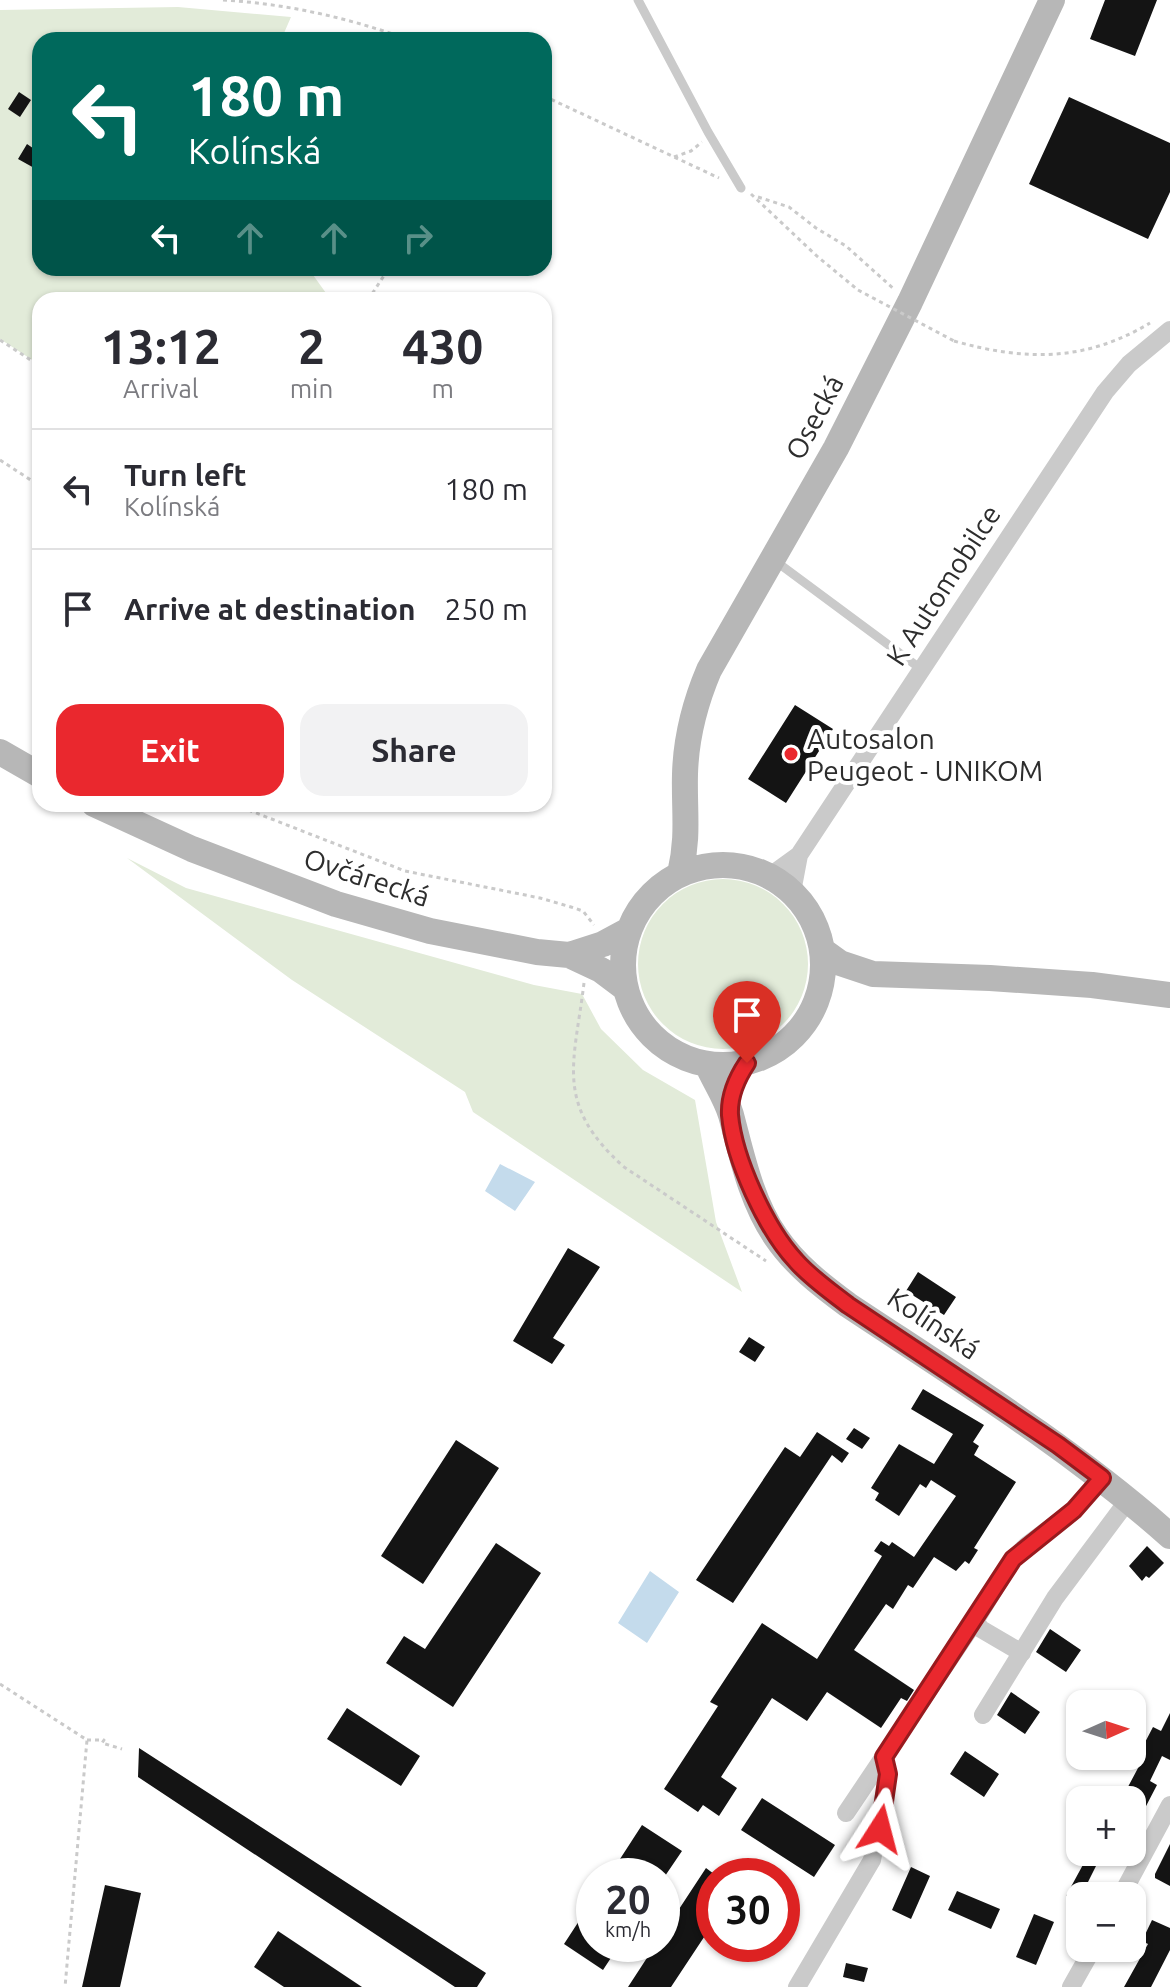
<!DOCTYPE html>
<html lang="en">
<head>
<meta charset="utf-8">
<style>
	:root { --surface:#fff; --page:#f2f2f3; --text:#2b2b33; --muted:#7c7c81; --line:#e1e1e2; --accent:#ea282e }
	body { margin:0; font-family:Ubuntu,sans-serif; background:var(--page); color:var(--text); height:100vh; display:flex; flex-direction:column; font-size:30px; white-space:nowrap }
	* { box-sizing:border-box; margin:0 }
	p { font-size:26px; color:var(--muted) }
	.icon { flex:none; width:44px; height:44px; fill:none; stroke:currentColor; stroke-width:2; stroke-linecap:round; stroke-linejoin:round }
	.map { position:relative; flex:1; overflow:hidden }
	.panel { position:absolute; left:32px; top:292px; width:520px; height:520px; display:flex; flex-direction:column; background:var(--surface); border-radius:24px; box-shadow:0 2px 6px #0004 }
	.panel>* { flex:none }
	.guide { position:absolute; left:32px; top:32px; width:520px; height:244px; border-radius:24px; box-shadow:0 2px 6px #0004; background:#00695c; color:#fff; overflow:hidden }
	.needle { width:52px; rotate:87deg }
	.tools { position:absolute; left:1066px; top:1690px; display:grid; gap:16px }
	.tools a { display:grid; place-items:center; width:80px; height:80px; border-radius:16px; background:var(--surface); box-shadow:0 2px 6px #0004; font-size:40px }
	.speed { position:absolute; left:576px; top:1858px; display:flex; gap:16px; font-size:40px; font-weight:700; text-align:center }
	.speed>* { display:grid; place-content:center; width:104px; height:104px; border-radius:50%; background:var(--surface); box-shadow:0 2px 6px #0004; line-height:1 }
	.speed small { font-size:20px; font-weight:400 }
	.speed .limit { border:12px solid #d22; background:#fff; color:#111 }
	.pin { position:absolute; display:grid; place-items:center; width:68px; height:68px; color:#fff; margin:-82px -34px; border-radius:50% 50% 50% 0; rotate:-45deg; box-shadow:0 0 8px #0007 }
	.pin .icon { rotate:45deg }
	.me { position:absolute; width:88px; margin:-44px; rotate:9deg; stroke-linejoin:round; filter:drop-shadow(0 0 6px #0008) }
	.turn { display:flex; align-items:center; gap:28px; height:168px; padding:0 24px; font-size:36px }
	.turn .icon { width:104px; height:104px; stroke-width:2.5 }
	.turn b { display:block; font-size:56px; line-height:68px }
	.lanes { display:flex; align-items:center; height:76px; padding:0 24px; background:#0003; justify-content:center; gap:40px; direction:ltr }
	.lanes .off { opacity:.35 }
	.eta { display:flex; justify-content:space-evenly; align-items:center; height:136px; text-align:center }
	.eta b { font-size:48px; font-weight:600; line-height:56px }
	.primary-button { display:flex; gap:16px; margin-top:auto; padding:16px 24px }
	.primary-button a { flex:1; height:92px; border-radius:24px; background:var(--accent); color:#fff; font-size:32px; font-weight:600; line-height:92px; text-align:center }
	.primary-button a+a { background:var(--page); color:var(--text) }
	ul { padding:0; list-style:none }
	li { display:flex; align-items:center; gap:24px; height:120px; padding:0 24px; border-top:2px solid var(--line) }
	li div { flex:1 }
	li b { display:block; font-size:30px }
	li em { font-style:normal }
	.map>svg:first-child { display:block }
	.green { fill:#e2ebd9 }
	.water { fill:#c4dbec }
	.building { fill:#141414 }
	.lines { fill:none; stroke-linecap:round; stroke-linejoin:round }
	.path { stroke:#cacaca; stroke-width:3; stroke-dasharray:4 4; stroke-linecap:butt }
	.lane { stroke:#cacaca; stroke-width:9 }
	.street { stroke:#cacaca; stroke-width:18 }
	.secondary { stroke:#b7b7b7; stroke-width:26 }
	.path-bridge { stroke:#cacaca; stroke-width:3; stroke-dasharray:4 4; stroke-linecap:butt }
	.route-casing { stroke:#981a1e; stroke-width:20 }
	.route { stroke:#ea282e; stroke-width:14 }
	.poi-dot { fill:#ea282e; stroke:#fff; stroke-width:3 }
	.labels { text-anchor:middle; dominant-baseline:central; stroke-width:8; stroke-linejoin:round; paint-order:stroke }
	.street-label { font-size:28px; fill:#2d2d2d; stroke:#fff }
	.poi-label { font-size:28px; fill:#2d2d2d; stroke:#fff; text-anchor:start }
</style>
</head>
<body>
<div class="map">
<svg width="1170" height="1987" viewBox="0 0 1170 1987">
	<rect width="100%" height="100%" fill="#fff"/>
	<path class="green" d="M178,7L291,17L281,40H40V268H308L331,300H40V365L0,339V10Z
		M127,858L186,888L534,985L582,994L601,1029L643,1070L695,1100L716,1222L742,1292L473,1112L465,1092L292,980Z
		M638 964a85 85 0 1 1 170 0a85 85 0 1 1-170 0Z"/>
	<path class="water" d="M500,1164L535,1182L515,1211L485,1191Z
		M650,1571L679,1592L647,1643L618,1623Z"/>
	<path class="building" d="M1105,0H1157L1135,56L1090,39Z
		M19,92L31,100L20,117L8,109Z
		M1069,97L1170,143V192L1148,239L1029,184Z
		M27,144L40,153V163L36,169L18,159Z
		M795,705L833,729L786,803L748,779Z
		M568,1248L600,1267L553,1338L565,1345L552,1364L513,1341Z
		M918,1272L956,1297L944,1315L906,1291Z
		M749,1337L765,1347L755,1362L739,1352Z
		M923,1389L984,1425L973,1442L979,1446L974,1455L1016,1482L974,1548L978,1550L969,1564L965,1561L956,1571L934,1557L913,1588L908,1585L893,1609L886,1604L854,1650L914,1690L907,1701L901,1698L881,1728L827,1692L807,1721L772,1698L721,1777L737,1788L719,1816L703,1805L698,1812L664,1789L718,1706L710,1702L762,1623L817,1659L882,1556L874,1551L881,1541L889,1546L892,1542L914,1557L956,1496L931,1480L926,1488L920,1484L899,1516L875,1500L879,1493L871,1488L899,1444L934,1464L953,1434L911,1409Z
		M854,1428L870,1438L862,1449L846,1439Z
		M817,1432L849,1453L842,1463L832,1455L733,1603L696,1580L785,1447L800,1457Z
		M456,1440L499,1468L423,1584L381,1556Z
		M496,1543L541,1573L453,1707L386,1663L404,1636L425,1649Z
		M1147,1546L1164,1563L1149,1578L1146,1576L1142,1581L1129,1566Z
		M1050,1629L1081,1650L1066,1672L1036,1652Z
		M1011,1692L1040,1712L1025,1734L997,1715Z
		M347,1708L420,1756L401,1786L327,1739Z
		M1170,1713V1760L1162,1756L1150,1781L1157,1785L1132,1833V1800H1121L1146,1753L1141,1750L1153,1727L1161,1731Z
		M139,1748L486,1973L477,1987H455L138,1777Z
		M965,1751L999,1774L984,1797L950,1774Z
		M762,1798L835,1845L814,1877L741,1830Z
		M642,1825L682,1851L665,1876H609Z
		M1170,1844V1886L1155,1878V1874Z
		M1067,1852H1103L1088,1882L1109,1896H1066L1085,1861Z
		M911,1867L930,1876L911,1919L892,1910Z
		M706,1868L714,1874V1922L671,1987H628L656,1944H662V1935Z
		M105,1885L141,1893L120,1987H82Z
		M957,1891L1000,1909L991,1929L948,1910Z
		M594,1898V1944H620L603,1970L564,1944Z
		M1034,1914L1054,1922L1036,1965L1016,1957Z
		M1152,1920L1170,1928V1950L1151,1987H1124L1148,1944L1142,1941Z
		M278,1931L362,1987H284L254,1967Z
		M846,1963L868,1968L864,1982L843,1977Z"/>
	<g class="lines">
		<path class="path" d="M223,0C288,4 349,18 410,40
			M544,96L719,178
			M674,157L691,151L702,142
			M751,194L818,257L858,290
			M758,197L789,207L816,228L846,246L895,290
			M368,300L389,268
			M0,340L40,366
			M954,341C1025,361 1085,362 1150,323
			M0,460L40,486
			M243,804L251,811L405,871L540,898L571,907L583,911L594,925
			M584,983C574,1065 554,1104 624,1167L766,1261
			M0,1684L87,1740L65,1987
			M87,1740H104L102,1743L122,1749"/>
		<path class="lane" d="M638,0L708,132L741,188
			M774,560L921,669"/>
		<path class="street" d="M770,876L799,855L1105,392L1129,364L1170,330
			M792,892L799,855
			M1022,1653L981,1629L975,1621L1013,1559L1026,1546L1074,1510L1102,1478
			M983,1715L1055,1598L1129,1499
			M846,1813L975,1621
			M1121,1896L1170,1805
			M797,1987L872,1860L888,1774L884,1757
			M1071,1987L1093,1948"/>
		<path class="secondary" d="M0,752L40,775
			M94,804L192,849L336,904L430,931L537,952L569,955L601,970L625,988
			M623 965a100 100 0 1 1 200 0a100 100 0 1 1-200 0Z
			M680,874C689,836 684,811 685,774C686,738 695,703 709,670L836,448L910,302L1052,0
			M822,950L840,963L873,974L990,978L1092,985L1170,995
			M569,955L603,944L629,930
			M707,1064C714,1080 726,1098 731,1115C742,1156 751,1201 776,1237C795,1265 821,1285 848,1305C958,1378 1071,1448 1170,1536"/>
		<path class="path-bridge" d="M858,290L954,341"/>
	</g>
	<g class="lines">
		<g class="route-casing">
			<path id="route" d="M747,1063C737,1078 729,1096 730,1115C734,1159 766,1229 796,1261C811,1278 830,1291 848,1305L1058,1445L1102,1478L1074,1510L1013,1559L884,1757L888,1774L880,1829"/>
		</g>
		<use href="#route" class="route"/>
	</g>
	<circle class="poi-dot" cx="791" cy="754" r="8"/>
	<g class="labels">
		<g class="street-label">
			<text transform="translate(814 417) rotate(-62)">Osecká</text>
			<text transform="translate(943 585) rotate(-57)">K Automobilce</text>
			<text transform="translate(367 877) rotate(18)">Ovčárecká</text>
			<text transform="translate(934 1323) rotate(34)">Kolínská</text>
		</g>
		<g class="poi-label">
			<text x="807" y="738">Autosalon<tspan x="807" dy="32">Peugeot - UNIKOM</tspan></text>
		</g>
	</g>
</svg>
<div class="tools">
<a><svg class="needle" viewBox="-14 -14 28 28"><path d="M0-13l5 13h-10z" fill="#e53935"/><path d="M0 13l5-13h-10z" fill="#7c7c81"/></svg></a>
<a>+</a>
<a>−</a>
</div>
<div class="speed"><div>20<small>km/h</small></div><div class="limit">30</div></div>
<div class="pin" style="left:747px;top:1063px;background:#d93025"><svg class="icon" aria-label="arrive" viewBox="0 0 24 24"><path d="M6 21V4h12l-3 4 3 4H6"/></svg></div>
<svg class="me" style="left:880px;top:1829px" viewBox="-20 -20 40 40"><path d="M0-17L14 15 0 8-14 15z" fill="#ea282e" stroke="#fff" stroke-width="4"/></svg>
<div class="guide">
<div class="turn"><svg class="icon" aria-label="left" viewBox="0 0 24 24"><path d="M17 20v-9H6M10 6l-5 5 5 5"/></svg><div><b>180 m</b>Kolínská</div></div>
<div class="lanes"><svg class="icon" aria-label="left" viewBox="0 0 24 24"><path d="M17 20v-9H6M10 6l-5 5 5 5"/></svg><svg class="icon off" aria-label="ahead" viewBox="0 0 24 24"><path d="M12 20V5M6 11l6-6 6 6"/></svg><svg class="icon off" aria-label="ahead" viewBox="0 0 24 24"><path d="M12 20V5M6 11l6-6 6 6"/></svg><svg class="icon off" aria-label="right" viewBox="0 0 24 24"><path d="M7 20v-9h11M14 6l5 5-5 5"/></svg></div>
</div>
<section class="panel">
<div class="eta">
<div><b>13:12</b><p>Arrival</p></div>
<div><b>2</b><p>min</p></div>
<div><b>430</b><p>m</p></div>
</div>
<ul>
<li><svg class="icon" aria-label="left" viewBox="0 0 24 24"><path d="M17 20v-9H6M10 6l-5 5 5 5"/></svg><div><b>Turn left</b><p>Kolínská</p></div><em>180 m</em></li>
<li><svg class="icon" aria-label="arrive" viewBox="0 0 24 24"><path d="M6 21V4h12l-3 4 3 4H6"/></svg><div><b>Arrive at destination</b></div><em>250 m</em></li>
</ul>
<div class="primary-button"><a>Exit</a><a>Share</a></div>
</section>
</div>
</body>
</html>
